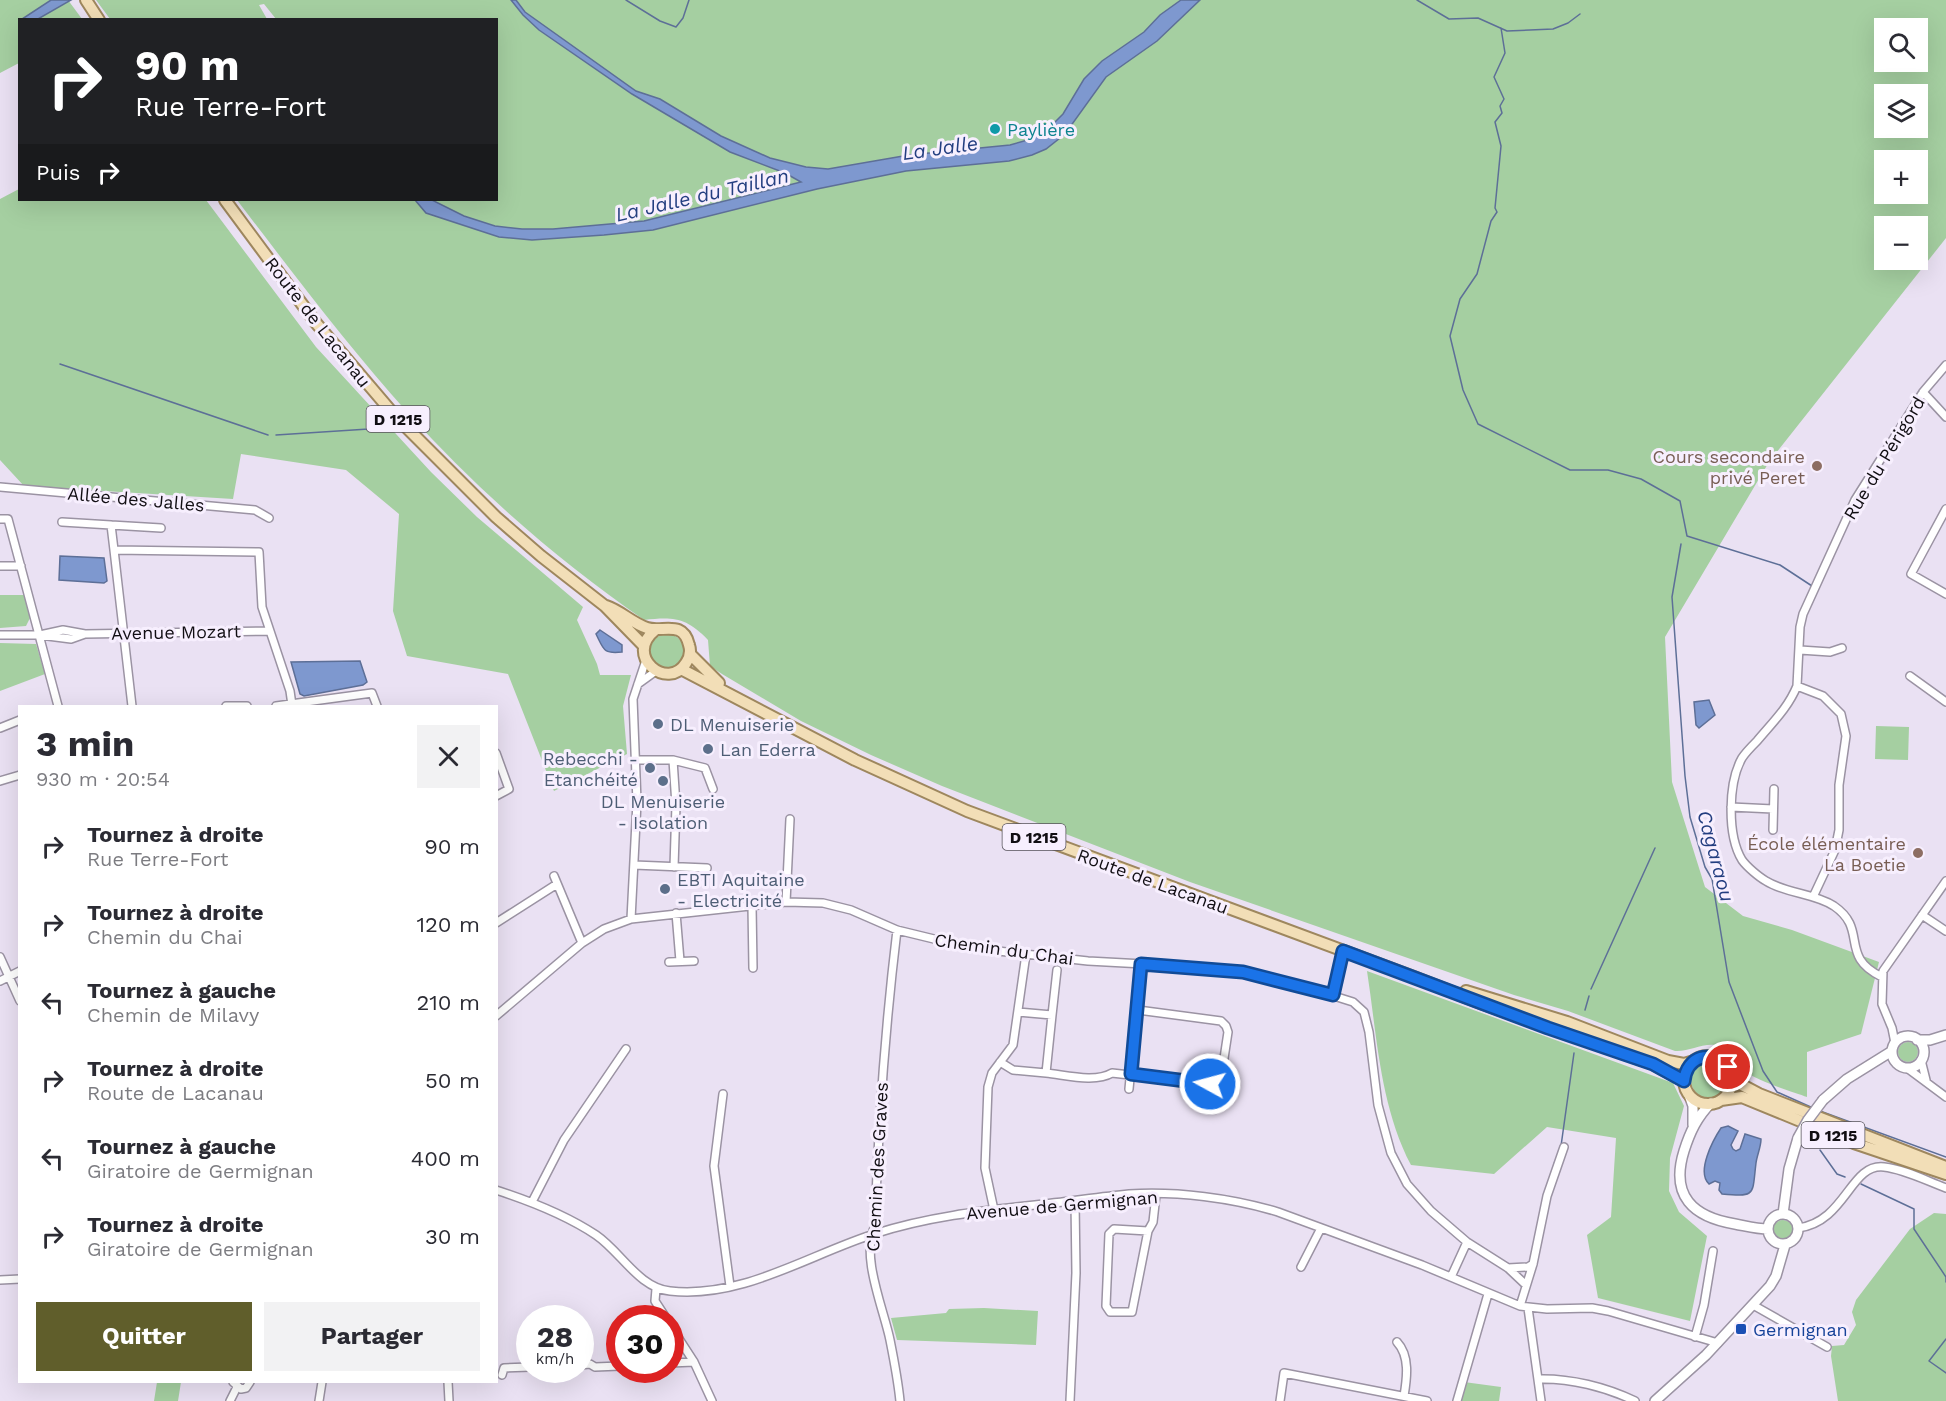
<!DOCTYPE html>
<html lang="fr">
<head>
<meta charset="utf-8">
<style>
	:root { --surface:#fff; --page:#f2f2f3; --text:#2b2b33; --muted:#7c7c81; --accent:#605e2b }
	body { margin:0; font-family:"Work Sans",sans-serif; background:var(--page); color:var(--text); height:100vh; display:flex; flex-direction:column; font-size:22px; white-space:nowrap }
	* { box-sizing:border-box; margin:0 }
	p { font-size:20px; color:var(--muted) }
	.icon { flex:none; width:33px; height:33px; fill:none; stroke:currentColor; stroke-width:2; stroke-linecap:round; stroke-linejoin:round }
	.map { position:relative; flex:1; overflow:hidden }
	.sheet { position:absolute; left:18px; top:705px; width:480px; height:678px; display:flex; flex-direction:column; background:var(--surface); border-radius:0px; box-shadow:0 6px 24px #0002 }
	.sheet>* { flex:none }
	.guide { position:absolute; left:18px; top:18px; width:480px; height:183px; border-radius:0px; box-shadow:0 6px 24px #0002; background:#202124; color:#fff; overflow:hidden }
	.fabs { position:absolute; left:1874px; top:18px; display:grid; gap:12px }
	.fabs a { display:grid; place-items:center; width:54px; height:54px; border-radius:0px; background:var(--surface); box-shadow:0 6px 24px #0002; font-size:30px }
	.speed { position:absolute; left:516px; top:1305px; display:flex; gap:12px; font-size:30px; font-weight:700; text-align:center }
	.speed>* { display:grid; place-content:center; width:78px; height:78px; border-radius:50%; background:var(--surface); box-shadow:0 6px 24px #0002; line-height:1 }
	.speed small { font-size:15px; font-weight:400 }
	.speed .limit { border:9px solid #d22; background:#fff; color:#111 }
	.pin { position:absolute; display:grid; place-items:center; width:51px; height:51px; color:#fff; margin:-26px; border:3px solid #fff; border-radius:50%; box-shadow:0 2px 6px #0007 }
	.me { position:absolute; width:66px; margin:-33px; rotate:277deg; stroke-linejoin:round; filter:drop-shadow(0 0 4px #0008) }
	.turn { display:flex; align-items:center; gap:21px; height:126px; padding:0 18px; font-size:27px }
	.turn .icon { width:78px; height:78px; stroke-width:2.5 }
	.turn b { display:block; font-size:42px; line-height:51px }
	.then { display:flex; align-items:center; height:57px; padding:0 18px; background:#0003; gap:12px; font-size:22px }
	.round { display:grid; place-items:center; flex:none; width:63px; height:63px; border-radius:0px; background:var(--page) }
	.headline { display:flex; align-items:center; justify-content:space-between; height:102px; padding:0 18px }
	h1 { font-size:36px; font-weight:700; line-height:45px }
	.primary-button { display:flex; gap:12px; margin-top:auto; padding:12px 18px }
	.primary-button a { flex:1; height:69px; border-radius:0px; background:var(--accent); color:#fff; font-size:24px; font-weight:700; line-height:69px; text-align:center }
	.primary-button a+a { background:var(--page); color:var(--text) }
	ul { padding:0; list-style:none }
	li { display:flex; align-items:center; gap:18px; height:78px; padding:0 18px }
	li div { flex:1 }
	li b { display:block; font-size:22px }
	li em { font-style:normal }
	.map>svg:first-child { display:block }
	.green { fill:#a5cfa1; fill-rule:evenodd }
	.water { fill:#7e98cf; stroke:#5d6f97; stroke-width:1.5 }
	.lines { fill:none; stroke-linecap:round; stroke-linejoin:round }
	.stream { stroke:#5d6f97; stroke-width:1.5 }
	.street-casing { stroke:#9b93a3; stroke-width:10 }
	.secondary-casing { stroke:#9b93a3; stroke-width:12 }
	.primary-casing { stroke:#9e875e; stroke-width:14 }
	.street { stroke:#fff; stroke-width:7 }
	.secondary { stroke:#fff; stroke-width:9 }
	.primary { stroke:#f2deb7; stroke-width:10 }
	.secondary-bridge-casing { stroke:#9b93a3; stroke-width:12; stroke-linecap:butt }
	.secondary-bridge { stroke:#fff; stroke-width:9 }
	.route-casing { stroke:#114b97; stroke-width:15 }
	.route { stroke:#1a73e8; stroke-width:10 }
	.culture-dot { fill:#0f9aa8; stroke:#f7effe; stroke-width:2 }
	.education-dot { fill:#8d6e63; stroke:#f7effe; stroke-width:2 }
	.service-dot { fill:#5c6f8a; stroke:#f7effe; stroke-width:2 }
	.transit-dot { fill:#1a4fb4; stroke:#f7effe; stroke-width:2 }
	.labels { text-anchor:middle; dominant-baseline:central; stroke-width:6; stroke-linejoin:round; paint-order:stroke }
	.shield { fill:#f7effe; stroke:#56525a; stroke-width:1.5 }
	.shield-label { font-size:16px; font-weight:bold; fill:#110e13 }
	.culture-label { font-size:18px; fill:#0d838f; stroke:#f7effe; text-anchor:start }
	.street-label { font-size:18px; fill:#110e13; stroke:#f7effe }
	.education-label { font-size:18px; fill:#785e54; stroke:#f7effe; text-anchor:end }
	.service-label { font-size:18px; fill:#4e5e75; stroke:#f7effe; text-anchor:start }
	.transit-label { font-size:18px; fill:#164399; stroke:#f7effe; text-anchor:start }
	.water-label { font-size:20px; font-style:italic; fill:#233e80; stroke:#f7effe }
</style>
</head>
<body>
<div class="map">
<svg width="1946" height="1401" viewBox="0 0 1946 1401">
	<rect width="100%" height="100%" fill="#eae1f3"/>
	<path class="green" d="M0,0H68L82,19L20,20L19,63L0,73Z
		M96,0H1946V238L1769,462L1665,637L1672,782L1705,887L1743,916L1792,930L1879,962L1861,1034L1807,1052V1097C1794,1092 1756,1081 1747,1072C1736,1063 1732,1048 1716,1045C1701,1043 1689,1052 1675,1051L1568,1011L1514,995L1190,882L942,786L871,755L801,721L722,674L710,666L708,640C686,617 673,617 644,620C558,560 478,491 408,413C347,345 292,272 237,200H496V20L276,19L264,4L259,5L267,19H110ZM1884,28H1917V62H1884ZM1884,94H1917V128H1884ZM1884,160H1917V194H1884ZM1884,226H1917V260H1884Z
		M19,189L20,200H206L316,347L431,472L477,517L583,607L577,620L597,664L600,675H631L623,706L627,754L554,791L508,674L407,656L393,611L399,514L346,470L241,454L233,499L24,486L0,460V199Z
		M0,595H24L30,618L26,626L0,628Z
		M650 651a17 17 0 1 1 34 0a17 17 0 1 1-34 0Z
		M0,643L36,644L45,674L0,691Z
		M1876,726L1909,727L1908,760L1875,759Z
		M1367,971L1673,1083L1684,1106L1670,1158L1669,1191L1679,1212L1707,1236L1690,1321L1598,1298L1587,1235L1611,1217L1616,1138L1547,1127L1494,1174L1411,1165C1380,1106 1377,1036 1367,971Z
		M1898 1052a10 10 0 1 1 20 0a10 10 0 1 1-20 0Z
		M1691 1080a18 18 0 1 1 36 0a18 18 0 1 1-36 0Z
		M1934,1213L1946,1214V1401H1838L1831,1356L1832,1346L1844,1345L1856,1325L1852,1312L1856,1300L1910,1229Z
		M1773 1230a10 10 0 1 1 20 0a10 10 0 1 1-20 0Z
		M984,1308L1038,1311L1036,1345L897,1340L891,1318L946,1313L949,1309Z
		M157,1382H181L178,1401H154Z
		M1464,1382L1501,1387L1499,1401H1458Z"/>
	<path class="water" d="M51,0H71L38,19H22Z
		M511,0H516L525,12L636,91L660,99L721,136L770,158L806,167L828,169L909,155L1010,145L1031,139L1052,125L1063,114L1084,79L1102,61L1144,32L1160,15L1181,0H1200L1157,41L1106,77L1065,134L1046,149L1032,155L1009,161L906,171L817,189L653,230L604,235L532,240L499,237L426,213L415,200H432L464,216L495,226L522,229H553L644,221L801,182L785,173L730,152L632,94L539,30L523,15Z
		M60,556L104,558L107,581L104,583L59,580Z
		M600,630L622,645V652C603,654 604,650 596,634Z
		M360,661L367,682L363,685L304,696L300,694L291,662Z
		M1709,700L1715,715L1699,728L1696,725L1694,702Z
		M1728,1126L1738,1131L1731,1145L1733,1149L1736,1151L1740,1149L1745,1134L1761,1139C1761,1147 1757,1155 1756,1163C1752,1195 1757,1197 1722,1194L1719,1190L1720,1183L1715,1181L1709,1184C1696,1172 1713,1140 1721,1128Z"/>
	<g class="lines">
		<path class="stream" d="M626,0L660,21L676,27L683,18L689,0
			M1417,0L1449,19L1478,18L1507,31L1553,29L1568,23L1580,14
			M1501,28L1505,53L1494,77L1504,99L1500,106L1502,113L1495,122L1501,146L1495,208L1497,212L1491,221L1477,274L1460,299L1450,336L1463,390L1478,424L1570,470H1608L1641,479L1680,501L1687,536L1780,565L1812,586
			M60,364L268,435
			M276,435L384,428
			M1681,544L1672,597L1685,776L1690,817L1705,867L1712,879L1729,982L1763,1071L1777,1092L1813,1108
			M1591,989L1655,848
			M1585,1010L1589,996
			M1820,1111L1946,1157
			M1561,1146L1574,1053
			M1820,1150L1837,1174L1845,1177
			M1554,1164L1558,1154
			M1861,1184L1914,1209V1229L1946,1277V1282
			M1946,1339L1929,1361L1946,1373"/>
		<g class="street-casing">
			<path id="street" d="M1923,392L1946,417
				M0,487L255,510L269,518
				M1946,509L1911,574L1946,594
				M0,519H8L58,706
				M62,522L111,525L114,550
				M111,525L161,528
				M0,566H21
				M0,635H40L71,639L85,634
				M40,635L63,630L85,634L268,631
				M1800,650L1830,652L1842,648
				M1910,676L1946,702
				M638,684L656,671
				M1797,686L1823,696L1841,714L1846,736L1839,785V830L1835,850L1813,897
				M132,706L114,550L259,552L262,607L290,691L292,705
				M226,706H247
				M276,706L372,693L377,706
				M0,728L20,720
				M496,753L509,789L496,796
				M634,760H673L705,768L713,789
				M673,760L676,805L674,867
				M0,781L20,775
				M1731,807L1773,809
				M1773,830L1774,789
				M634,865L707,868
				M554,876L582,943
				M786,902L790,819
				M752,906L753,968
				M676,913L680,961
				M1922,915L1946,931
				M631,919L637,802L633,699L646,660
				M496,923L557,884
				M897,930C885,1029 878,1127 875,1226C860,1255 884,1310 890,1340C894,1360 898,1381 900,1401
				M0,957L20,1001
				M669,962L694,961
				M1882,977C1838,956 1869,930 1834,906C1814,893 1787,894 1766,881C1759,877 1747,867 1742,860C1727,835 1728,783 1742,758C1746,752 1752,746 1757,741C1772,723 1788,708 1797,686L1800,627L1803,614L1855,500L1923,392L1946,365
				M0,981L20,971
				M1333,995L1343,951
				M1018,1012L1052,1015L1057,970
				M1052,1015L1046,1073C1066,1075 1095,1083 1112,1073L1210,1084L1221,1078L1228,1032L1226,1026L1221,1021L1138,1010
				M496,1016L582,943L604,929L631,919L786,902L823,903L851,910L897,930L971,948L1088,961L1199,967L1243,972L1318,991L1353,1002L1364,1012L1369,1032L1378,1105L1391,1153L1407,1184L1431,1211L1467,1242L1508,1268L1526,1285
				M1895,1043L1892,1028L1882,1004L1883,971L1946,881
				M1921,1060L1926,1080
				M1000,1062L1013,1070L1046,1073
				M1907,1068L1946,1097
				M1129,1089L1141,964
				M723,1094L714,1166L730,1286
				M496,1190C530,1201 566,1215 596,1235C621,1252 639,1288 670,1291C742,1299 808,1255 874,1234C926,1217 980,1211 1035,1205C1066,1202 1098,1197 1129,1194C1177,1191 1232,1198 1278,1212L1422,1265L1520,1306L1547,1309L1592,1308L1608,1311L1718,1343
				M532,1202L564,1140L626,1049
				M994,1210L985,1168L988,1087L992,1073L1013,1045L1026,954
				M1798,1228C1846,1222 1850,1163 1884,1167C1904,1169 1927,1181 1946,1188
				M1148,1231L1132,1312H1110L1106,1306L1109,1234L1114,1229L1148,1231L1153,1222L1156,1195
				M1301,1267L1321,1228
				M1508,1268L1528,1267L1533,1264
				M1451,1277L1467,1242
				M0,1280L20,1279
				M656,1289L655,1301L666,1318
				M1753,1305L1827,1347
				M1520,1306L1533,1264L1547,1196L1564,1147
				M1528,1308L1541,1401
				M670,1325L694,1362L712,1401
				M1695,1337L1704,1305L1713,1251
				M1397,1342C1410,1356 1407,1378 1404,1396
				M670,1363L694,1362
				M580,1365L590,1364L595,1367L620,1366
				M502,1375L504,1368L530,1367
				M1538,1379C1570,1378 1606,1387 1635,1401
				M233,1382L241,1389L246,1388L250,1382
				M448,1382L449,1401
				M230,1401L237,1387
				M319,1401L322,1382
				M1070,1401L1076,1273L1075,1201
				M1280,1401L1284,1373L1427,1401
				M1457,1401L1488,1294"/>
		</g>
		<g class="secondary-casing">
			<path id="secondary" d="M1892 1052a16 16 0 1 1 32 0a16 16 0 1 1-32 0Z
				M1917,1040H1930L1946,1035
				M1689,1095L1693,1106V1125
				M1823,1100L1847,1079L1892,1051
				M1711,1103C1697,1117 1690,1132 1684,1151C1670,1196 1693,1217 1735,1224C1746,1226 1757,1229 1768,1229
				M1768 1229a15 15 0 1 1 30 0a15 15 0 1 1-30 0Z
				M1783,1214L1789,1169L1798,1138
				M1655,1401L1706,1355L1770,1286L1776,1276L1785,1245"/>
		</g>
		<g class="primary-casing">
			<path id="primary" d="M86,0L99,20
				M225,200L316,323L396,417L496,517L541,556L605,606L644,646
				M606,606C621,611 632,623 647,628C662,633 683,619 689,645C691,651 690,657 686,663C668,692 623,656 655,630
				M690,654L719,683
				M681,669L855,760L967,811L1414,977L1483,1004L1653,1064L1684,1081
				M1466,991L1567,1022L1668,1061L1684,1064L1694,1061
				M1684 1080a24 24 0 1 1 48 0a24 24 0 1 1-48 0Z
				M1731,1074L1742,1085L1759,1094L1946,1167
				M1721,1100L1742,1097L1854,1143L1946,1174"/>
		</g>
		<use href="#street" class="street"/>
		<use href="#secondary" class="secondary"/>
		<use href="#primary" class="primary"/>
		<g class="secondary-bridge-casing">
			<path id="secondary-bridge" d="M1798,1138L1808,1120L1823,1100"/>
		</g>
		<use href="#secondary-bridge" class="secondary-bridge"/>
	</g>
	<g class="lines">
		<g class="route-casing">
			<path id="route" d="M1210,1084L1131,1074L1141,964L1243,972L1333,995L1343,951L1548,1028L1653,1064L1684,1081C1687,1056 1711,1049 1728,1067"/>
		</g>
		<use href="#route" class="route"/>
	</g>
	<circle class="culture-dot" cx="995" cy="129" r="6"/>
	<g class="education-dot">
		<circle cx="1817" cy="466" r="6"/>
		<circle cx="1918" cy="853" r="6"/>
	</g>
	<g class="service-dot">
		<circle cx="658" cy="724" r="6"/>
		<circle cx="708" cy="749" r="6"/>
		<circle cx="650" cy="768" r="6"/>
		<circle cx="663" cy="781" r="6"/>
		<circle cx="665" cy="889" r="6"/>
	</g>
	<rect class="transit-dot" x="1735" y="1323" width="12" height="12" rx="3"/>
	<g class="labels">
		<g class="shield">
			<rect x="366.5" y="406" width="63" height="26" rx="4.5"/>
			<rect x="1002.5" y="824" width="63" height="26" rx="4.5"/>
			<rect x="1801.5" y="1122" width="63" height="26" rx="4.5"/>
		</g>
		<g class="shield-label">
			<text x="398" y="419">D 1215</text>
			<text x="1034" y="837">D 1215</text>
			<text x="1833" y="1135">D 1215</text>
		</g>
		<g class="culture-label">
			<text x="1007" y="129">Paylière</text>
		</g>
		<g class="street-label">
			<text transform="translate(318 322) rotate(52)">Route de Lacanau</text>
			<text transform="translate(1884 458) rotate(-59)">Rue du Périgord</text>
			<text transform="translate(136 499) rotate(5)">Allée des Jalles</text>
			<text transform="translate(176 632) rotate(-1)">Avenue Mozart</text>
			<text transform="translate(1153 881) rotate(20)">Route de Lacanau</text>
			<text transform="translate(1004 949) rotate(8)">Chemin du Chai</text>
			<text transform="translate(877 1167) rotate(-87)">Chemin des Graves</text>
			<text transform="translate(1062 1205) rotate(-5)">Avenue de Germignan</text>
		</g>
		<g class="education-label">
			<text x="1805" y="456">Cours secondaire<tspan x="1805" dy="21">privé Peret</tspan></text>
			<text x="1906" y="843">École élémentaire<tspan x="1906" dy="21">La Boetie</tspan></text>
		</g>
		<g class="service-label">
			<text x="670" y="724">DL Menuiserie</text>
			<text x="720" y="749">Lan Ederra</text>
			<text x="638" y="758" text-anchor="end">Rebecchi -<tspan x="638" dy="21">Etanchéité</tspan></text>
			<text x="663" y="801" text-anchor="middle">DL Menuiserie<tspan x="663" dy="21">- Isolation</tspan></text>
			<text x="677" y="879">EBTI Aquitaine<tspan x="677" dy="21">- Electricité</tspan></text>
		</g>
		<g class="transit-label">
			<text x="1753" y="1329">Germignan</text>
		</g>
		<g class="water-label">
			<text transform="translate(940 148) rotate(-8)">La Jalle</text>
			<text transform="translate(702 195) rotate(-13)">La Jalle du Taillan</text>
			<text transform="translate(1716 856) rotate(75)">Cagaraou</text>
		</g>
	</g>
</svg>
<div class="fabs">
<a><svg class="icon" aria-label="search" viewBox="0 0 24 24"><circle cx="10" cy="10" r="6"/><path d="M15 15l6 6"/></svg></a>
<a><svg class="icon" aria-label="layers" viewBox="0 0 24 24"><path d="M12 4l9 5-9 5-9-5zM3 14l9 5 9-5"/></svg></a>
<a>+</a>
<a>−</a>
</div>
<div class="speed"><div>28<small>km/h</small></div><div class="limit">30</div></div>
<div class="pin" style="left:1728px;top:1067px;background:#d93025"><svg class="icon" aria-label="arrive" viewBox="0 0 24 24"><path d="M6 21V4h12l-3 4 3 4H6"/></svg></div>
<svg class="me" style="left:1210px;top:1084px" viewBox="-20 -20 40 40"><circle r="17" fill="#1a73e8" stroke="#fff" stroke-width="3"/><path d="M0-11L8 9 0 5-8 9z" fill="#fff"/></svg>
<div class="guide">
<div class="turn"><svg class="icon" aria-label="right" viewBox="0 0 24 24"><path d="M7 20v-9h11M14 6l5 5-5 5"/></svg><div><b>90 m</b>Rue Terre-Fort</div></div>
<div class="then">Puis<svg class="icon" aria-label="right" viewBox="0 0 24 24"><path d="M7 20v-9h11M14 6l5 5-5 5"/></svg></div>
</div>
<section class="sheet">
<div class="headline"><div><h1>3 min</h1><p>930 m · 20:54</p></div><a class="round"><svg class="icon" aria-label="close" viewBox="0 0 24 24"><path d="M6 6l12 12M18 6L6 18"/></svg></a></div>
<ul>
<li><svg class="icon" aria-label="right" viewBox="0 0 24 24"><path d="M7 20v-9h11M14 6l5 5-5 5"/></svg><div><b>Tournez à droite</b><p>Rue Terre-Fort</p></div><em>90 m</em></li>
<li><svg class="icon" aria-label="right" viewBox="0 0 24 24"><path d="M7 20v-9h11M14 6l5 5-5 5"/></svg><div><b>Tournez à droite</b><p>Chemin du Chai</p></div><em>120 m</em></li>
<li><svg class="icon" aria-label="left" viewBox="0 0 24 24"><path d="M17 20v-9H6M10 6l-5 5 5 5"/></svg><div><b>Tournez à gauche</b><p>Chemin de Milavy</p></div><em>210 m</em></li>
<li><svg class="icon" aria-label="right" viewBox="0 0 24 24"><path d="M7 20v-9h11M14 6l5 5-5 5"/></svg><div><b>Tournez à droite</b><p>Route de Lacanau</p></div><em>50 m</em></li>
<li><svg class="icon" aria-label="left" viewBox="0 0 24 24"><path d="M17 20v-9H6M10 6l-5 5 5 5"/></svg><div><b>Tournez à gauche</b><p>Giratoire de Germignan</p></div><em>400 m</em></li>
<li><svg class="icon" aria-label="right" viewBox="0 0 24 24"><path d="M7 20v-9h11M14 6l5 5-5 5"/></svg><div><b>Tournez à droite</b><p>Giratoire de Germignan</p></div><em>30 m</em></li>
</ul>
<div class="primary-button"><a>Quitter</a><a>Partager</a></div>
</section>
</div>
</body>
</html>
